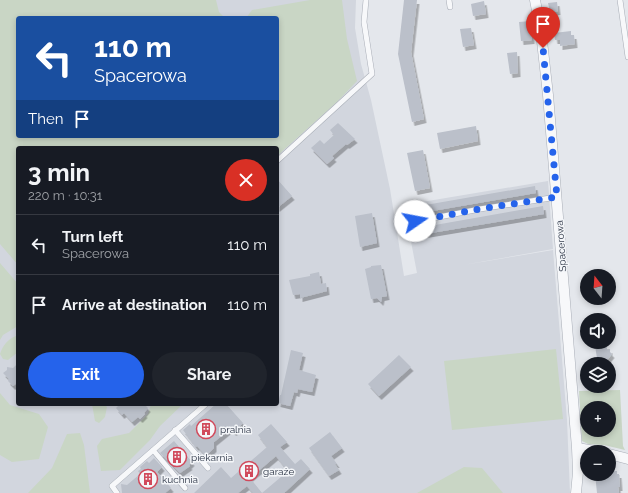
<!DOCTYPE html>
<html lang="en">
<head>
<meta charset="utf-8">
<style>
	:root { --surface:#171b24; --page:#20242c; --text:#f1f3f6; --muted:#9ea1a6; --line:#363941; --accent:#2563eb }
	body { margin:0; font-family:Raleway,sans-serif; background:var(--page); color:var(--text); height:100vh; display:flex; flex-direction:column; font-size:15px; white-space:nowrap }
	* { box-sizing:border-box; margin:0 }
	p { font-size:13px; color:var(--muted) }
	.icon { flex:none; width:22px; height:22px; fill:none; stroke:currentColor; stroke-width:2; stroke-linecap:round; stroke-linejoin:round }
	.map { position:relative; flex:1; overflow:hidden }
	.panel { position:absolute; left:16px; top:146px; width:263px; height:260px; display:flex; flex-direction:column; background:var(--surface); border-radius:4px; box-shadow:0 2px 6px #0003 }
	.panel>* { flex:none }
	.top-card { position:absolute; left:16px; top:16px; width:263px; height:122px; border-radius:4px; box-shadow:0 2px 6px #0003; background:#1a4fa0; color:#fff; overflow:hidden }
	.needle { width:26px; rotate:343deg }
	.buttons { position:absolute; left:580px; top:269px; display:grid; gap:8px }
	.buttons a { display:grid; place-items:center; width:36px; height:36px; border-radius:50%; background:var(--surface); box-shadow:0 2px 6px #0003; font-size:20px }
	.pin { position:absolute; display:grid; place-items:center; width:34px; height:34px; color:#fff; margin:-41px -17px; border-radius:50% 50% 50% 0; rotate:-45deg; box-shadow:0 0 4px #0007 }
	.pin .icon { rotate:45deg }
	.me { position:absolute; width:44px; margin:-22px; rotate:78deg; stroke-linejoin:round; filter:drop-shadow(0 0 3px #0008) }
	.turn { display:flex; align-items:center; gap:14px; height:84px; padding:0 12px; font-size:18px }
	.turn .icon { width:52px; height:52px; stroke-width:2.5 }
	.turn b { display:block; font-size:28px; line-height:34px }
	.then { display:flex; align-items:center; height:38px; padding:0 12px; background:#0003; gap:8px; font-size:15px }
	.round { display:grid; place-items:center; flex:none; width:42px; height:42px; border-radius:21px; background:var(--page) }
	.summary { display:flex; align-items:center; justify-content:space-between; height:68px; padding:0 12px }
	h1 { font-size:24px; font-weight:700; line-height:30px }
	.cta { display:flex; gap:8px; margin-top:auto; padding:8px 12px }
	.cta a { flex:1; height:46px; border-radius:24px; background:var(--accent); color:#fff; font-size:16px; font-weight:700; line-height:46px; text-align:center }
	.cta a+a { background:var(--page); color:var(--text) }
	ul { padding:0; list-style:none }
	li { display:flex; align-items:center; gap:12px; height:60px; padding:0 12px; border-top:1px solid var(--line) }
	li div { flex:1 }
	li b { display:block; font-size:15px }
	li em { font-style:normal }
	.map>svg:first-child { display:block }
	.built { fill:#d2d6de; fill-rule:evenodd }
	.green { fill:#c9d6c5; fill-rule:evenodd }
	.building { fill:#bbc0ca; filter:url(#shadow) }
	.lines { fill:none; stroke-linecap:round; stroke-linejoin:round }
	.service-casing { stroke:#a9aeb7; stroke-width:6 }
	.minor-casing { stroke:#a9aeb7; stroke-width:11 }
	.service { stroke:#f7f8fa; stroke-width:5 }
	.minor { stroke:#f7f8fa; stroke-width:10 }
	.route { stroke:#2563eb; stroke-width:7; stroke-dasharray:0 12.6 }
	.labels { text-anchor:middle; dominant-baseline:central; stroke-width:3; stroke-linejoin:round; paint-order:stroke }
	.street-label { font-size:10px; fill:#2b3445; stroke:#f4f6f9 }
	.poi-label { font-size:10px; fill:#2b3445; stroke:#f4f6f9; text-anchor:start }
</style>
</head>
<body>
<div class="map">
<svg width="628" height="493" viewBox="0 0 628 493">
	<defs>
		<filter id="shadow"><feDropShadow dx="2.5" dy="4" stdDeviation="0" flood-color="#0004"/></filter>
	</defs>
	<rect width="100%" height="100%" fill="#e4e7ec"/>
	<path class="built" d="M0,0H356L355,28L361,64L371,100L390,189L404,276L417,273L404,205L548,181L553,249L463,265L553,250L567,420L570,493H0ZM18,18H277V136H18ZM18,148H277V404H18Z"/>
	<path class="green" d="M0,0H216L219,12L225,18H18V136H277V18H246L252,10L310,0H342L347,39L357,81L337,102L277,156V148H18V265L0,244Z
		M0,263L18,284V326L3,335L0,340Z
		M16,336H18V352L8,360L3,359L0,354C3,345 8,339 16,336Z
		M556,349L563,419L452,430L444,361Z
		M620,390L623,446L625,450L604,445L588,444L582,441L579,391ZM587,408H609V430H587Z
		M0,393L10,405L39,414L48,427L39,459L12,462L0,455Z
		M92,404H104L107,407L105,417L99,423L95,421Z
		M151,404H183L160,426L150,440L120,470L101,471L97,446L102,439L129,433L148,414Z
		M80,433L84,445L90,493H28L52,468L67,434Z
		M464,467L482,468L503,493H417Z"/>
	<path class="building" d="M404,0H417L411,52L424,119L412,122L398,54Z
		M484,1L486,14L473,16L471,4Z
		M557,2L558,11L550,12L548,3Z
		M530,21L532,40L521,41L519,22Z
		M471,28L474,45L463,47L460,29Z
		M571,31V35H574L575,44L560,46V40H555L554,33Z
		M517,52L518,73L510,74L507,53Z
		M338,123L355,139L347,145L346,144L332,156L334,158L327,164L311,148L320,140L324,144L334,135L330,130Z
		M476,126L478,141L440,149L437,133Z
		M423,150L430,188L415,191L407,153Z
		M277,179L292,196L277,208Z
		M535,186L536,193L415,214L414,207Z
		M543,206L544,214L419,235L418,228Z
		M372,213L377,243L360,247L355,216Z
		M381,265L387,296L382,297L381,302L377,298L371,299L365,269L371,267V266Z
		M319,272L321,284L326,283L327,291L300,298V294L293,295L289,280L310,276V274Z
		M607,345V350L610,349V352L612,354L607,360V364H598L595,346Z
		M291,350L303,353L299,370L316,375L312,392L298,389L297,393L294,392L290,406L278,403L280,395H281Z
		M399,355L411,367L379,396L368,384Z
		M18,363V382L13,386L8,381L9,379L3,373L7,370V367L13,368Z
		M120,404H144L148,408L144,413L145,414L140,419L138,417L132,422L124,413L122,415L116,408Z
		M216,404H226L243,423L234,432L230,429L214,442V448L206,456L197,446L196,447L183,430L190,424L191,426Z
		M271,424L287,442L280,447L295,464L301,459L310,469L284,493H262L288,471L276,456L250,478L262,493H253L247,486L238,493H194L221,467L231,478L267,447L258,435Z
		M330,432L342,448L331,456L337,464H335L339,470L329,476L309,448Z
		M174,441L192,462L189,465L190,466L180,473L160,453Z
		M154,458L162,467L157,472L171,488L165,493H122L121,484L127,485L140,474L138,471L141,469L140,467L147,461L149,463Z
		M609,471H617V474H619L620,487H618L619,493H597L595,474H609Z"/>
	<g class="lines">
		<g class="service-casing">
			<path id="service" d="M449,0L450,7
				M620,0L628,57
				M277,161L372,74L364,22L366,0
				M403,224L480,209L557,197
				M175,430L208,468
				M153,450L185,488
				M117,493L112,486L206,404"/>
		</g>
		<g class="minor-casing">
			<path id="minor" d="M535,0L541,32L548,95L577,448L578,472L576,493
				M577,448L601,452
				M609,454L628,459"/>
		</g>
		<use href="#service" class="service"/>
		<use href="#minor" class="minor"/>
	</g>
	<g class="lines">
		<path class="route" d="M415,221L480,209L557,197L543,48"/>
	</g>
	<defs>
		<g id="building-ring" transform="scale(1)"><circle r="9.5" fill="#f4f6f9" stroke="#d1495b" stroke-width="1.5"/><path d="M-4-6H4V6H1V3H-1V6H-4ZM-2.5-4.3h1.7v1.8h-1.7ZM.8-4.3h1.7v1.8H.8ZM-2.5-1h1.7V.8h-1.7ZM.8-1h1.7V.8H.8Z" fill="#d1495b"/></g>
	</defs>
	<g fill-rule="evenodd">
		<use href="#building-ring" x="206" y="429"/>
		<use href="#building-ring" x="177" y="457"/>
		<use href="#building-ring" x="249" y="471"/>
		<use href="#building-ring" x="148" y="479"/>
	</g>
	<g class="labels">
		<g class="street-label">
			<text transform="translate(561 246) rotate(-94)">Spacerowa</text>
		</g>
		<g class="poi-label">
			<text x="220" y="429">pralnia</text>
			<text x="191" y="457">piekarnia</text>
			<text x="263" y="471">garaże</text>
			<text x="162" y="479">kuchnia</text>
		</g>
	</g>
</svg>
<div class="buttons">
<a><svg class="needle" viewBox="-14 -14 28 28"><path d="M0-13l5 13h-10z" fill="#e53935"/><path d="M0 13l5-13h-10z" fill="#9ea1a6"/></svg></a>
<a><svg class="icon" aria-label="sound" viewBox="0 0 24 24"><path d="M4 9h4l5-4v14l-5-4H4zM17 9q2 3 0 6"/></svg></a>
<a><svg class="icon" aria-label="layers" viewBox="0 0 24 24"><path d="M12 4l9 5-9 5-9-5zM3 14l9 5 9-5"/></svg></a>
<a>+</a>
<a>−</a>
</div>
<div class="pin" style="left:543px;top:48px;background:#d93025"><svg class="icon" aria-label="arrive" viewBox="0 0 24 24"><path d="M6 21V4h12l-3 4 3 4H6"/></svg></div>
<svg class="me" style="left:415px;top:221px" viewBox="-20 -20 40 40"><circle r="19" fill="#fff"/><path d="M0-13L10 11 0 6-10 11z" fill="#2563eb"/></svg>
<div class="top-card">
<div class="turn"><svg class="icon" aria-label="left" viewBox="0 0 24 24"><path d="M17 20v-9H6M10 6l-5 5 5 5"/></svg><div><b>110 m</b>Spacerowa</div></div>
<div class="then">Then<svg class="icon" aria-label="arrive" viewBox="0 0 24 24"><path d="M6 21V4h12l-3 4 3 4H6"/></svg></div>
</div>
<section class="panel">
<div class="summary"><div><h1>3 min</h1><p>220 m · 10:31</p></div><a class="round" style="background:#d93025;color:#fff"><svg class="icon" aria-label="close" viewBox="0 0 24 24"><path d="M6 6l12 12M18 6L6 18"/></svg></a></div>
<ul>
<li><svg class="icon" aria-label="left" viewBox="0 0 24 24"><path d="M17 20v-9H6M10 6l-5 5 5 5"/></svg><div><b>Turn left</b><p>Spacerowa</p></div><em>110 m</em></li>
<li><svg class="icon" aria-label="arrive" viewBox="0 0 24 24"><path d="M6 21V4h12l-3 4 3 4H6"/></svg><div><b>Arrive at destination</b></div><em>110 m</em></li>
</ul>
<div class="cta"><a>Exit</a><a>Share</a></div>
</section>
</div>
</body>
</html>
